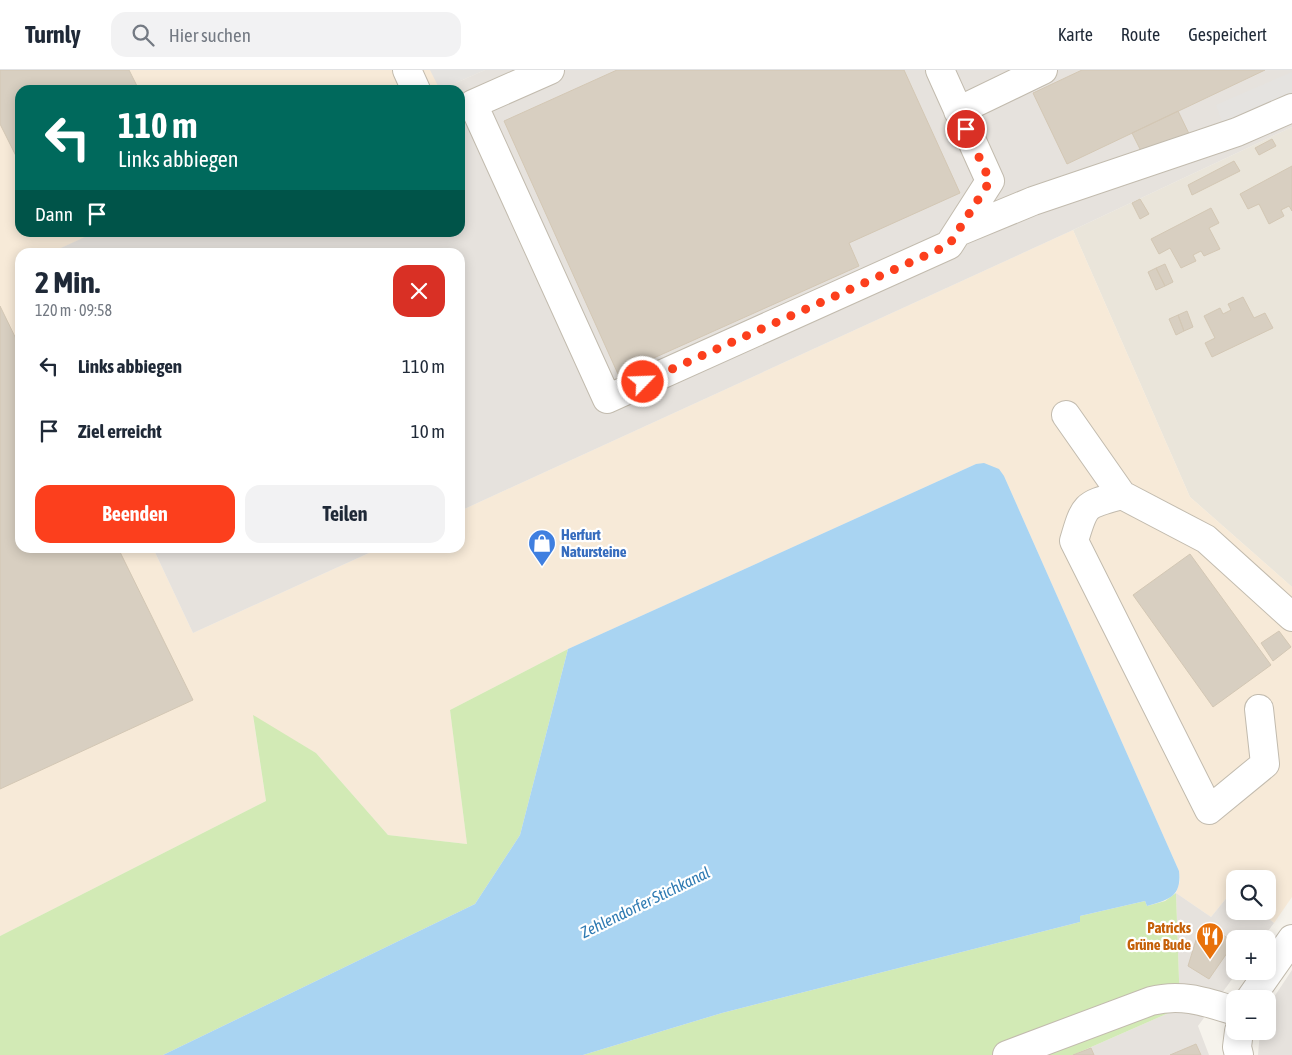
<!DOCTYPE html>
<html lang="de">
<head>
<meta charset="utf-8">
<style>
	:root { --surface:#fff; --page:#f2f2f3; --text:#1f2937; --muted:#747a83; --line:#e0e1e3; --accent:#fc3f1d }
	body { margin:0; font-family:"Asap Condensed",sans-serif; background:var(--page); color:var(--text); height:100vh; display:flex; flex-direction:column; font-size:19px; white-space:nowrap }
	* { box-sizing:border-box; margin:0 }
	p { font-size:16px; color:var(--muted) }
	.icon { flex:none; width:28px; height:28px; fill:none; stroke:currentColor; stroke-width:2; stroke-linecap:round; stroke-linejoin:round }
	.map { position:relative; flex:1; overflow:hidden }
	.details { position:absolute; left:15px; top:178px; width:450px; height:305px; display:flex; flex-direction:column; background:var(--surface); border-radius:15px; box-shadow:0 2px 12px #0003 }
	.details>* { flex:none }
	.top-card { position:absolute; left:15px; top:15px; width:450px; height:152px; border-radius:15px; box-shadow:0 2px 12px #0003; background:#00695c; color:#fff; overflow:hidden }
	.fabs { position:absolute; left:1226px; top:800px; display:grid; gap:10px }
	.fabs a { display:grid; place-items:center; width:50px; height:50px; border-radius:10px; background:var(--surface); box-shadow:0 2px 12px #0003; font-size:25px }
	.pin { position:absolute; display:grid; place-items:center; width:42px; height:42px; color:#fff; margin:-21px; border:2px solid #fff; border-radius:50%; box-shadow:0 1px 5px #0007 }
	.me { position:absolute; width:55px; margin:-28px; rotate:66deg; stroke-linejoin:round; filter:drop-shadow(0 0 4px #0008) }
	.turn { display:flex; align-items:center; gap:18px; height:105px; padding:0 20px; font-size:22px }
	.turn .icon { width:65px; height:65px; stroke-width:2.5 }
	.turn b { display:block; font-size:35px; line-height:42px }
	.then { display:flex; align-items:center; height:48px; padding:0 20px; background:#0003; gap:10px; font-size:19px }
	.round { display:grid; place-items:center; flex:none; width:52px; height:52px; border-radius:15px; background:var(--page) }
	.head { display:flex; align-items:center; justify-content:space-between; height:85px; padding:0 20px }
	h1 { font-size:30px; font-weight:700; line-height:38px }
	.primary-button { display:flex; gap:10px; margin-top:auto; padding:10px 20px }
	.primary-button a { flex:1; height:58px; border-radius:15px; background:var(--accent); color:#fff; font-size:20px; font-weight:700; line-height:58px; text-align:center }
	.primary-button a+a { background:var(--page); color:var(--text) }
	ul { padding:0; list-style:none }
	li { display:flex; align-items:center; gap:15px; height:65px; padding:0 20px }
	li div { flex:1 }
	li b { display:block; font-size:19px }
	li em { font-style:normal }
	header { display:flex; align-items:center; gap:30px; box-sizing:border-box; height:70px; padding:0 25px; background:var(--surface); border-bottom:1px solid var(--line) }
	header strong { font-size:24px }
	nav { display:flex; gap:28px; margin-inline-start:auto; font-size:18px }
	.search { width:350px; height:45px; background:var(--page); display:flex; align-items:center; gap:12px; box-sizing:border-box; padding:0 18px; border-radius:15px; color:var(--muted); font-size:19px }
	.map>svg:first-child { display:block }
	.residential { fill:#eae5da }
	.commercial { fill:#f7ead8 }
	.industrial { fill:#e6e2dd }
	.green { fill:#d2eab5 }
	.parking { fill:#e5e3e0 }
	.water { fill:#a9d4f2 }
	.building { fill:#d8cfc1; stroke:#d3c7b4 }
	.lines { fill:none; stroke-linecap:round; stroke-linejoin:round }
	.minor-casing { stroke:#c2bbae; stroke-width:30 }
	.minor { stroke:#fff; stroke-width:28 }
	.route { stroke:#fc3f1d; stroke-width:9; stroke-dasharray:0 16.2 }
	.labels { text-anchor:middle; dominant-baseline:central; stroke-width:4.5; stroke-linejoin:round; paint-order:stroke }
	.shop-label { font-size:15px; font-weight:bold; fill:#366cbe; stroke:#fff; text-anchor:start }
	.food-label { font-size:15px; font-weight:bold; fill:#c56008; stroke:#fff; text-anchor:end }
	.water-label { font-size:16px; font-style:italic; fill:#2e7ab2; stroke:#fff }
</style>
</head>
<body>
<header>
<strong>Turnly</strong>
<div class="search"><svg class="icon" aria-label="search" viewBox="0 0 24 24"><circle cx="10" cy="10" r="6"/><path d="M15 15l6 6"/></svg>Hier suchen</div>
<nav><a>Karte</a><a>Route</a><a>Gespeichert</a></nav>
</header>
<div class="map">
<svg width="1292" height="985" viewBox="0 0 1292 985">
	<rect width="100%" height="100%" fill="#f6f3ec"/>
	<path class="residential" d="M1292,57V517L1190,427L1073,160Z"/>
	<path class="commercial" d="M0,0H485L440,20H20V162L96,163L52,182H20V478H153L193,563L380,478H460V441L1073,160L1190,427L1292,517V827L1274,853L1259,841H1268V809H1235V822L1233,820L1211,847L1176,823L1180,811L1179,801L1004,406L976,394L568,579L450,640L467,774L388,765L316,683L253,646L266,731L0,866Z"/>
	<path class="industrial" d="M485,0H1292V57L1073,160L460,441V182H52L96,162H460V20H412L415,18L440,20Z
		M153,478H380L193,563Z
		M1233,820L1235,822V841H1259L1274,853L1262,869H1235V901H1238L1198,956L1209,985H1073L1180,938L1176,823L1211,847Z
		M1292,900V985H1258L1260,961H1268V936Z"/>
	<path class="green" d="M568,579L520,765L475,834L163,985H0V866L266,731L253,645L316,683L388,765L467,774L450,640Z
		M1176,823L1180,938L1073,985H583L722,943L1080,852V846L1145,831L1147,836L1165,831Z"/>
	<path class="parking" d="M430,0H485L440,20Z
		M1292,2V30L1225,60L1216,35Z"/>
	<path class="water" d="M984,393L999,399L1004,406L1179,801C1182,827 1168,830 1147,836L1145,831L1080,846V852L722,943L583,985H163L475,834L520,765L568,579L976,394Z"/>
	<path class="building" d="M0,0H129L139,20H20V94L0,54Z
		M617,0H904L960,123L849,173L859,196L618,304L504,51Z
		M1082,0H1265L1067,94L1033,23Z
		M1178,41L1193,72L1144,87L1132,63Z
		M1272,69L1276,76L1259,85L1255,78Z
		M1234,91L1240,101L1192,125L1188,115Z
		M1292,96V141L1289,136L1281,140L1284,146L1269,154L1259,134L1248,139L1240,124Z
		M1140,129L1149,144L1140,149L1132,133Z
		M1211,138L1219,153L1209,158L1220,179L1204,186L1201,181L1193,185L1196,191L1181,198L1170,178L1159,184L1151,169Z
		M1165,194L1173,212L1165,216L1156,198Z
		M1156,198L1165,216L1156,220L1148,202Z
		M1243,227L1254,248L1265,243L1273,258L1212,287L1205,273L1215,268L1204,246L1220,238L1223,244L1231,240L1228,234Z
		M0,236L20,277V478H118L193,630L0,719Z
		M1187,241L1193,257L1184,261L1178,245Z
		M1178,245L1184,261L1176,265L1169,249Z
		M1190,484L1271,595L1213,637L1133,525Z
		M1279,561L1291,577L1273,591L1261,573Z
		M1214,858L1234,873L1209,909L1188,896L1196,870L1205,877L1209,871L1206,869Z
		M1196,974L1201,985H1170Z
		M1091,978L1094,985H1073Z"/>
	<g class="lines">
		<g class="minor-casing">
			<path id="minor" d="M407,0L416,20
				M550,0L473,34L607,329L949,175L990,111L940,0
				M958,41L1043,0
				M958,162L1033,131L1237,62L1292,38
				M1066,345L1122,425L1206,469L1292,547
				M1122,425C1085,435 1085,433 1074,471L1209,740L1265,694L1259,639
				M1250,929L1292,869
				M1007,985L1151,931C1182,923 1206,932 1235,941
				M1239,985L1237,977L1239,961"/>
		</g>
		<use href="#minor" class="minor"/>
	</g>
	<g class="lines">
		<path class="route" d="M643,312L949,175L990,111L966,59"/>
	</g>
	<defs>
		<g id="shop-pin" transform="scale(1.4375)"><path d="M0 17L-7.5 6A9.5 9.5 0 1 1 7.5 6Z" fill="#3f7fe0" stroke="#fff"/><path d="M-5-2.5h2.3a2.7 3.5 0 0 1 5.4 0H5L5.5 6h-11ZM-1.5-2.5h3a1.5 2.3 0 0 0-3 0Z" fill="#fff"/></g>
		<g id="restaurant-pin" transform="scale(1.4375)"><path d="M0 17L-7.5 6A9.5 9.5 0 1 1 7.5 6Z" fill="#e8710a" stroke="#fff"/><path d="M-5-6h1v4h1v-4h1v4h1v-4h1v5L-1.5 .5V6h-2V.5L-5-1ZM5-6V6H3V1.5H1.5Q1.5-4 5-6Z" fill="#fff"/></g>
	</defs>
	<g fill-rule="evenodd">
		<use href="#shop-pin" x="542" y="473"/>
		<use href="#restaurant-pin" x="1210" y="866"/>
	</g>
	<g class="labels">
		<g class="shop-label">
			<text x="561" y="464">Herfurt<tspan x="561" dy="17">Natursteine</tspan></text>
		</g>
		<g class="food-label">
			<text x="1191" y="857">Patricks<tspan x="1191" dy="17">Grüne Bude</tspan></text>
		</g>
		<g class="water-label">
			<text transform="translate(645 832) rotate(-26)">Zehlendorfer Stichkanal</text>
		</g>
	</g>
</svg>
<div class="fabs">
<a><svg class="icon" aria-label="search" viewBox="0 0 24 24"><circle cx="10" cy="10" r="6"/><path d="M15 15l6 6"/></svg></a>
<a>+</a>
<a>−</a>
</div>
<div class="pin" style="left:966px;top:59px;background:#d93025"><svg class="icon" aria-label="arrive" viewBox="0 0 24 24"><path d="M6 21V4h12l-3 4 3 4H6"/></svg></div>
<svg class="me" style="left:643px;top:312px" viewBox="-20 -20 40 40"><circle r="17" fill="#fc3f1d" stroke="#fff" stroke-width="3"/><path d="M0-11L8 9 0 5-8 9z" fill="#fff"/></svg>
<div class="top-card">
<div class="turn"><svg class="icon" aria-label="left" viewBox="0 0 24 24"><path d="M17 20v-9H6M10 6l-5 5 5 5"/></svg><div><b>110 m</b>Links abbiegen</div></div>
<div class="then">Dann<svg class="icon" aria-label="arrive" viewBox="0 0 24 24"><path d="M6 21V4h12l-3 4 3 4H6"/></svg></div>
</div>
<section class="details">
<div class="head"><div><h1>2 Min.</h1><p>120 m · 09:58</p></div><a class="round" style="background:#d93025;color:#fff"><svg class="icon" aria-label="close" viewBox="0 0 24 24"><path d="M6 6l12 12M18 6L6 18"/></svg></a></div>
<ul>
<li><svg class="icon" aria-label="left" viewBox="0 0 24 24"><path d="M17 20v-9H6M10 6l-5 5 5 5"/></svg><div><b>Links abbiegen</b></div><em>110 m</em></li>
<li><svg class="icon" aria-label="arrive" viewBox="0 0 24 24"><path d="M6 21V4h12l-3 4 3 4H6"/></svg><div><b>Ziel erreicht</b></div><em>10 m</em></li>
</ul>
<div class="primary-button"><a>Beenden</a><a>Teilen</a></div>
</section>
</div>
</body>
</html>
